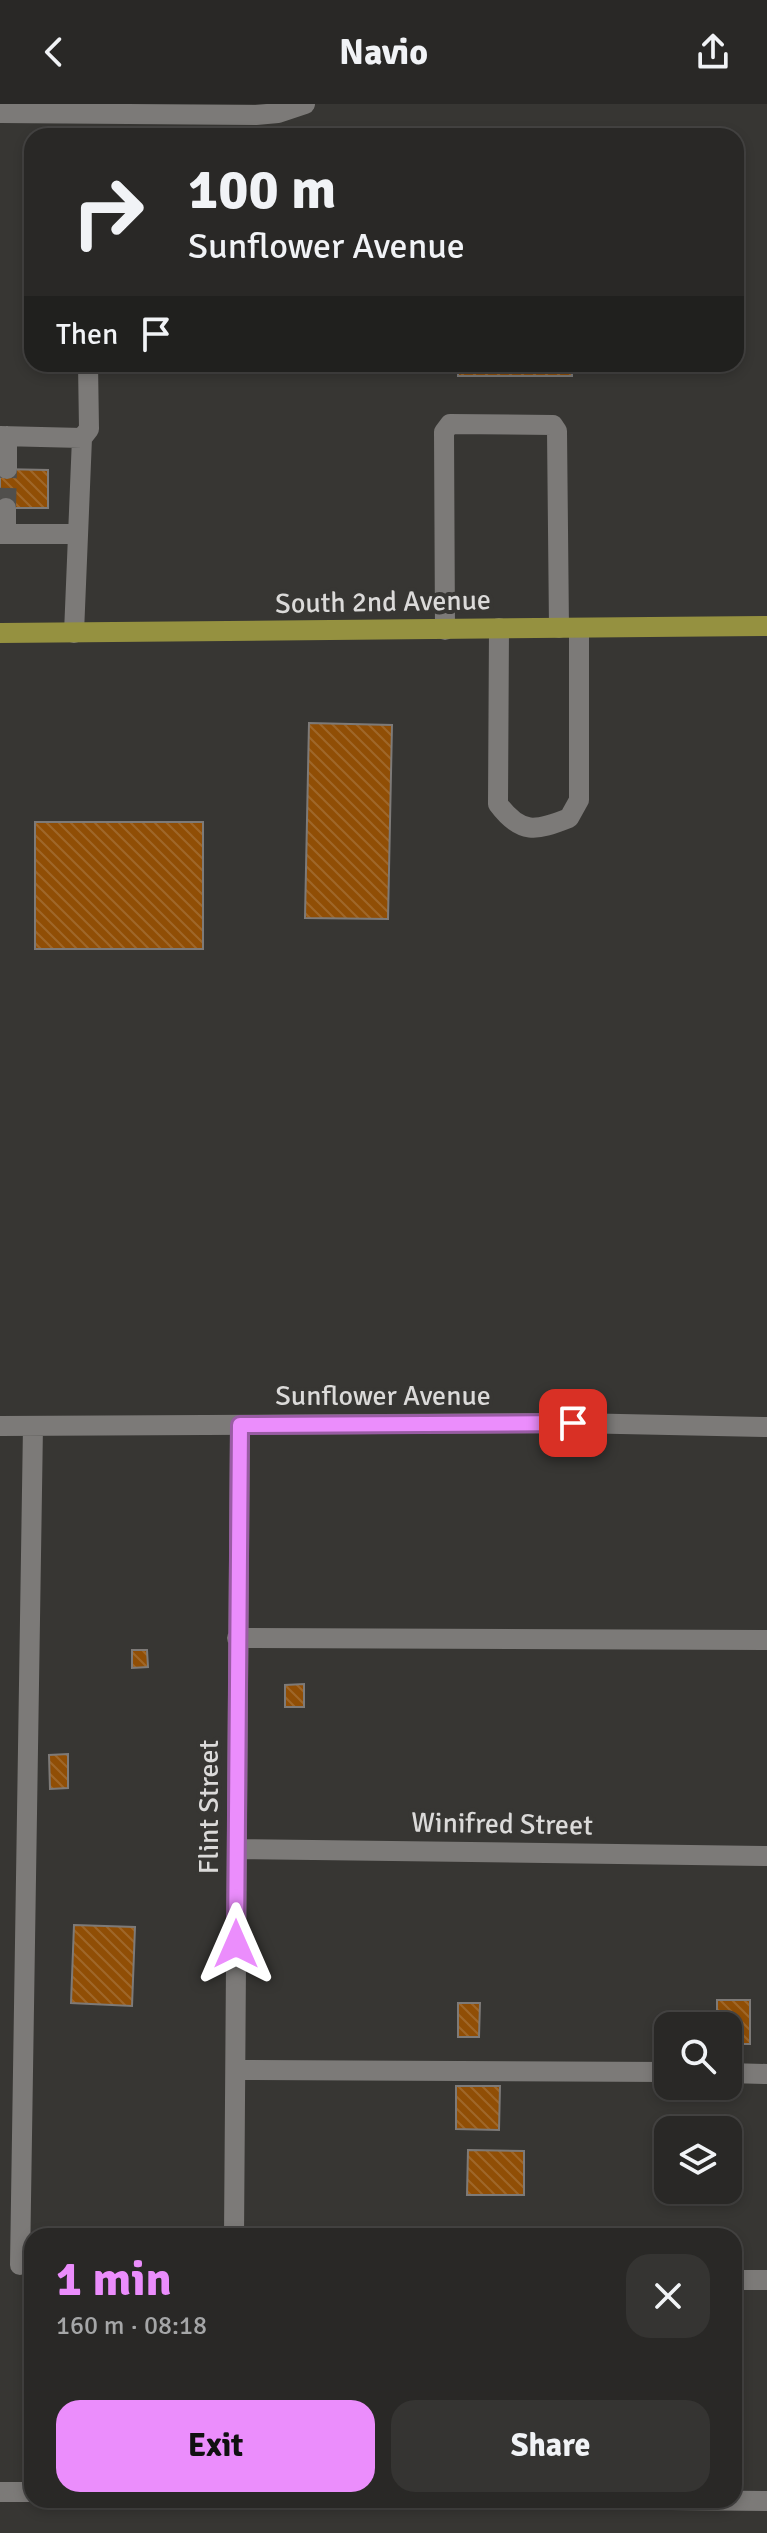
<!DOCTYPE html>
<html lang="en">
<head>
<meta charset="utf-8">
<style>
	:root { --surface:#292826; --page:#353432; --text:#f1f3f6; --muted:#a5a6a7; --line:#454443; --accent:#eb8dfc }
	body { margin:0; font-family:Signika,sans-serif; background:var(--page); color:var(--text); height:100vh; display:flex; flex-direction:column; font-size:30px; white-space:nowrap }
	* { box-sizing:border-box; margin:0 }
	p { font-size:26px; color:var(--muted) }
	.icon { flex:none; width:44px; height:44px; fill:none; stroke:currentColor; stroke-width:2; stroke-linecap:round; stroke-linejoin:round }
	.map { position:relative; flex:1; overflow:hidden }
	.panel { position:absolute; left:24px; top:2124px; width:718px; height:280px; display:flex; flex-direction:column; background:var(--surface); border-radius:24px; box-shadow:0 4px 12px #0003,0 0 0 2px var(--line) }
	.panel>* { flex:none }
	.top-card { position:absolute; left:24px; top:24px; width:720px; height:244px; border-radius:24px; box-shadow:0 4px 12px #0003,0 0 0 2px var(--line); background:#292826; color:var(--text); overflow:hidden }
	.buttons { position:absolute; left:654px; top:1908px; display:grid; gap:16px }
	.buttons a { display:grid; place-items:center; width:88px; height:88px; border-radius:16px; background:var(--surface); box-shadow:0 4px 12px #0003,0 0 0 2px var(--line); font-size:40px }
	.pin { position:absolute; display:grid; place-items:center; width:68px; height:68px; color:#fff; margin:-34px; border-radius:16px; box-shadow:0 4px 12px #0006 }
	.me { position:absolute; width:88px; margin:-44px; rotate:0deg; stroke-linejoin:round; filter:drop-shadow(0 0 6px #0008) }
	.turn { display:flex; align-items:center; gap:28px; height:168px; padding:0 32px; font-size:36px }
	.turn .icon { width:104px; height:104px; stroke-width:2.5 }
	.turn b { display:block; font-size:56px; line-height:68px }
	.then { display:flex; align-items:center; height:76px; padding:0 32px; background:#0003; gap:16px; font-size:30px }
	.round { display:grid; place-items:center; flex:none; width:84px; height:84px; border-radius:24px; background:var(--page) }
	.summary { display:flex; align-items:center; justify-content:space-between; height:136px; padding:0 32px }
	h1 { font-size:48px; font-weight:800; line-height:60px; color:var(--accent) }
	.cta { display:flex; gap:16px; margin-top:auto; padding:16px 32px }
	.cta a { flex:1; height:92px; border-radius:24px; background:var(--accent); color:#111; font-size:32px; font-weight:800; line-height:92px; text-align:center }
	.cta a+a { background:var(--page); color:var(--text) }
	header { display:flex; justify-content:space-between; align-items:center; height:104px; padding:0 32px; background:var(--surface); font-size:36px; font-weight:800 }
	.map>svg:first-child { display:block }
	.building { fill:url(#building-back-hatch); stroke:#7d7a78; stroke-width:2 }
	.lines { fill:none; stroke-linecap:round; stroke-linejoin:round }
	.minor-tunnel { stroke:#504f4c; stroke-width:20; stroke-dasharray:20 10; stroke-linecap:butt }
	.minor { stroke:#7c7a78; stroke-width:20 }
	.major { stroke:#959140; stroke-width:20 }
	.route-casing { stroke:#995ca4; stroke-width:20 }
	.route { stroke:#eb8dfc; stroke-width:14 }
	.labels { text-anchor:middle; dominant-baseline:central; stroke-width:8; stroke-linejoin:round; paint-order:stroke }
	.street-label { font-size:28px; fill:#dbdad9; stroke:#373633 }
</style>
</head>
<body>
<header><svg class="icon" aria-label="back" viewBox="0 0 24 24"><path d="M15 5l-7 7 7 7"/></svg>Navio<svg class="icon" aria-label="share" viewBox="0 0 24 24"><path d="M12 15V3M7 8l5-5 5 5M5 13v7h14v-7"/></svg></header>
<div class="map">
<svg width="767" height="2429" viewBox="0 0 767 2429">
	<defs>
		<pattern id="building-back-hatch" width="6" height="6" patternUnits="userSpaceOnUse" patternTransform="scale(2)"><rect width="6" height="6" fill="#904e05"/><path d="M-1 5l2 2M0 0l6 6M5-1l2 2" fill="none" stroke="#9f6729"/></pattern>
	</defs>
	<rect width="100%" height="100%" fill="#373633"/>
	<path class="building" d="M458,260H572V272H458Z
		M0,365L48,366V404H0Z
		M309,619L392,621L388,815L305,814Z
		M35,718H203V845H35Z
		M132,1546H147L148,1563L132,1564Z
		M304,1580V1603H285V1581Z
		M68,1650V1684L50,1685L49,1651Z
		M74,1821L135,1823L132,1902L71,1899Z
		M717,1896H750V1940H728V1922H717Z
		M458,1899H480L479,1933H458Z
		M456,1982H500L499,2026L456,2025Z
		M468,2046L524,2047V2091H467Z"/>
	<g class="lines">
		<path class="minor-tunnel" d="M6,404L7,365"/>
		<path class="minor" d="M0,9L256,11L278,9L305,0
			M0,332L82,334L74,529
			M7,332V365
			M82,334L89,325L88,260
			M6,404V430
			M0,430H78
			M499,524L498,700C521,731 536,727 569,714L579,696V524
			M445,526L444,328L450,320L553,321L557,327L559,524
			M0,1322L573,1319L767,1323
			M237,1534L767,1536
			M237,1745L767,1752
			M236,1966L668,1968
			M728,1969L767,1970
			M234,2132L240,1321
			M20,2161L33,1322
			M734,2176H767
			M0,2388H32
			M671,2396L767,2397"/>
		<path class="major" d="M0,529L767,522"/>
	</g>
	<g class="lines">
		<g class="route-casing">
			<path id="route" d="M236,1840L240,1321L573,1319"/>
		</g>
		<use href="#route" class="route"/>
	</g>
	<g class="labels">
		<g class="street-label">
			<text transform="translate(383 498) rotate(-1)">South 2nd Avenue</text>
			<text x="383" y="1292">Sunflower Avenue</text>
			<text transform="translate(209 1703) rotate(-90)">Flint Street</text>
			<text transform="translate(502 1720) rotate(1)">Winifred Street</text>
		</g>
	</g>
</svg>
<div class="buttons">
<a><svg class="icon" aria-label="search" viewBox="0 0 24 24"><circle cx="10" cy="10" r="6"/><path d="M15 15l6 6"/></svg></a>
<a><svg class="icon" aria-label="layers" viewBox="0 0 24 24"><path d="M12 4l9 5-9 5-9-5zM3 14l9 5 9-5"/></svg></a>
</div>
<div class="pin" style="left:573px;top:1319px;background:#d93025"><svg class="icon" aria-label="arrive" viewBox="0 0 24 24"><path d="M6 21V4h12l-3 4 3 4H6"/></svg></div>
<svg class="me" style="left:236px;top:1840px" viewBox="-20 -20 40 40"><path d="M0-17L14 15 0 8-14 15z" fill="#eb8dfc" stroke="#fff" stroke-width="4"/></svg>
<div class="top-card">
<div class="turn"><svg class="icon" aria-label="right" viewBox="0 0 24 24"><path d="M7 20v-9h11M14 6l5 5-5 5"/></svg><div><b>100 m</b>Sunflower Avenue</div></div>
<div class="then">Then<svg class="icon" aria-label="arrive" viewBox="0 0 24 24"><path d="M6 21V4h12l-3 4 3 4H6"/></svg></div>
</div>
<section class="panel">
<div class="summary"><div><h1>1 min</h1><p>160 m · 08:18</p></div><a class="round"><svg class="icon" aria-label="close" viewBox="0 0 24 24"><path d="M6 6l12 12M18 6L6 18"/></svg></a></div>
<div class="cta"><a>Exit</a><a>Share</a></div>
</section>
</div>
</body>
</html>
